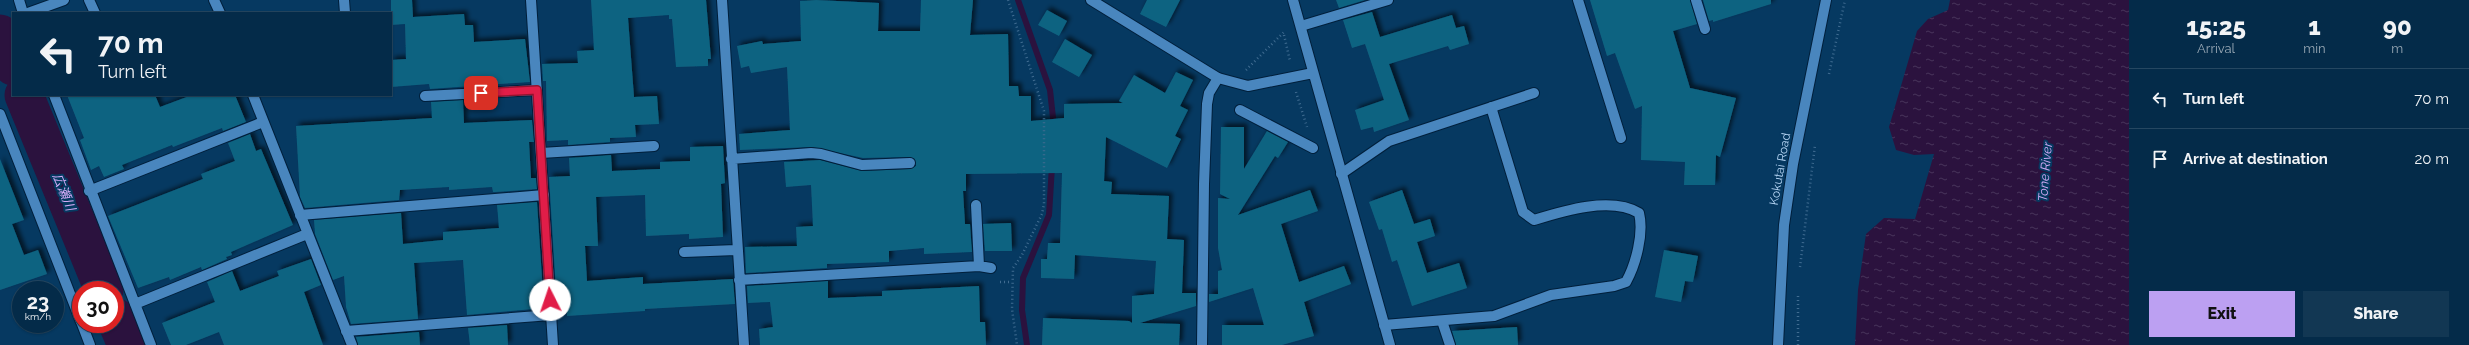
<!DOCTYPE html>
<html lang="en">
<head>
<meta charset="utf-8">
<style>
	:root { --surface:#042b49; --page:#123753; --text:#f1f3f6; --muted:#97a7b4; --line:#254761; --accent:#bca0f2 }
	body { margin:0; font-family:Raleway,"Noto Sans JP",sans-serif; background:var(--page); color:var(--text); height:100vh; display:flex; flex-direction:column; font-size:15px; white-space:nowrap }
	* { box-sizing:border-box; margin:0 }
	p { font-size:13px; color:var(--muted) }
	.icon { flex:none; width:22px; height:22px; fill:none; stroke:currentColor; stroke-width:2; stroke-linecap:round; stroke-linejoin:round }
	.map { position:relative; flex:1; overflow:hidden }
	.panel { display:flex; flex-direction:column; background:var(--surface); width:340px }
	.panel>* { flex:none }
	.banner { position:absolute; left:12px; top:12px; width:380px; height:84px; border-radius:0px; box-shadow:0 1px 3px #0004,0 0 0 1px var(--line); background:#042b49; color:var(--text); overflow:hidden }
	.speed { position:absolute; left:12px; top:281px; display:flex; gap:8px; font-size:20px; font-weight:700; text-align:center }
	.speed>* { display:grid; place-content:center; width:52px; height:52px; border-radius:50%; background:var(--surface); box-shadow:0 1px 3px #0004,0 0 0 1px var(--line); line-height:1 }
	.speed small { font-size:10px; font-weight:400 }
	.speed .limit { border:6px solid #d22; background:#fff; color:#111 }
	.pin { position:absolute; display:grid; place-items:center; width:34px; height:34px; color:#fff; margin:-17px; border-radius:8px; box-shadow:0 2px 6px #0006 }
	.me { position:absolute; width:44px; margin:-22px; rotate:356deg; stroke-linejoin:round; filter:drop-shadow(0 0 3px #0008) }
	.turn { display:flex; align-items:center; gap:14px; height:84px; padding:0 20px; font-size:18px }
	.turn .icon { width:52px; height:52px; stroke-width:2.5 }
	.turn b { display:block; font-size:28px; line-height:34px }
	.eta { display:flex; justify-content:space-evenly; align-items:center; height:68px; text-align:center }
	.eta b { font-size:24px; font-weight:800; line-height:28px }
	.cta { display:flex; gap:8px; margin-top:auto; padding:8px 20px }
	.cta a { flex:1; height:46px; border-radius:0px; background:var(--accent); color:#111; font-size:16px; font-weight:800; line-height:46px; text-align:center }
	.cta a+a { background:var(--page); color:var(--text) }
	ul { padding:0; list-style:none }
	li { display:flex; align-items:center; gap:12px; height:60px; padding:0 20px; border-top:1px solid var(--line) }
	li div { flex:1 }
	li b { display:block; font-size:15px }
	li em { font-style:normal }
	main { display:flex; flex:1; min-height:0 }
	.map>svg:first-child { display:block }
	.water { fill:url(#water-ripples) }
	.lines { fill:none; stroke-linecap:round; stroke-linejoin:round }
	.stream { stroke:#2b123e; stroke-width:6 }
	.river { stroke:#2b123e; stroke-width:39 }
	.building { fill:#116381; filter:url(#shadow) }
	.service-casing { stroke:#001f3b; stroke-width:12 }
	.pedestrian-casing { stroke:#001f3b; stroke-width:12 }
	.minor-casing { stroke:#001f3b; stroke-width:12 }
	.tertiary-casing { stroke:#001f3b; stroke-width:12 }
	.path { stroke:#406c91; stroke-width:2.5; stroke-dasharray:1 3; stroke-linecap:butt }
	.service { stroke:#4986be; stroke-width:10 }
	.pedestrian { stroke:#4986be; stroke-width:10 }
	.minor { stroke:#4986be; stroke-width:10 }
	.tertiary { stroke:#4986be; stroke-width:10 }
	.route-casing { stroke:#92132f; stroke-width:10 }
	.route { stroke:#e11d48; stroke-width:7 }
	.labels { text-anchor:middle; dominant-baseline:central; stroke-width:4; stroke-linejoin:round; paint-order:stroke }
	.street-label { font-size:12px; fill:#bad9f8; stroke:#063961 }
	.water-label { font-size:13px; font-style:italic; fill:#d4abf7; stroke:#063961 }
</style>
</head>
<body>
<main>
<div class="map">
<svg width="2129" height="345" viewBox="0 0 2129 345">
	<defs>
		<pattern id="water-ripples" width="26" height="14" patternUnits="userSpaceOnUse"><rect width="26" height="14" fill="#2b123e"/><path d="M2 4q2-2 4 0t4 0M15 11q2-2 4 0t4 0" fill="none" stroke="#48345b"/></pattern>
		<filter id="shadow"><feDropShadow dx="3.5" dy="-3.5" stdDeviation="2" flood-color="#0009"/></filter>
	</defs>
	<rect width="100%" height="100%" fill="#063961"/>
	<path class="water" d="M1950,0H2129V345H1855L1858,290L1866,234L1884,218L1915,219L1934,154L1914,155L1896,150L1889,127L1917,31L1928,19L1948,10Z"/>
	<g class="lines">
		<path class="stream" d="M1018,0L1050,90L1054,127
			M1027,345L1022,310L1023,278L1049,215L1052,166"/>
		<path class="river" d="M0,34L13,66
			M24,95L104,290
			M115,317L127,345"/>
	</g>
	<path class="building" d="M391,0H412L413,17L464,14L465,25H473L474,42L525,39L530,82L430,89L429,84L391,87V60L406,59L405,24L391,25Z
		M591,0H706L711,59H708V66L676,67L672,19H669V15L628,18L634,97L657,96L659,124L635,125L636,137L610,138V142L568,145V140L547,141L546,81H543L542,64L578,63L577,51L594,50Z
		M816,0L879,3L878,31H920L921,0H973L970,35L1008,34L1009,86H1018L1019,96H1031V121L1064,118V104L1123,103L1119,101L1134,75L1165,93L1176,72L1193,80L1180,106L1188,110L1175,136L1181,139L1167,168L1106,137L1104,181L1112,182L1111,194L1169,196L1167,239L1184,240L1182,293H1196V306L1140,323L1180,324L1179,345H1042L1043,318L1129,321L1132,323V296L1154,294L1156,261L1075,255L1074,279L1041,278V259H1047L1048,243H1060L1062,173L966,174V191H963L965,224H970L972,252L924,254V248L889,251V262L827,264V268L746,273L745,247L797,246L796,227L813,226L811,185L786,187L784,162L820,160L862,171L910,169L916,166L915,159L910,157L863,158L812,147L740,150L739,134L790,130L787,67L751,73L749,66L741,68L737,46L762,41L763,44L801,41L800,1Z
		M1147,0H1180L1166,27L1140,14Z
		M1336,0H1365L1339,8Z
		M1590,0H1690L1697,24L1673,31L1690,88L1736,98L1720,157L1716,155L1715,185H1684L1685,162L1641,160L1642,106L1635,109L1615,53L1607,56Z
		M1703,0H1771V4L1713,22V20L1709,21Z
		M1047,10L1067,21L1059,36L1038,25Z
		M1372,12L1380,37L1452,15L1456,28L1464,26L1469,44L1450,50L1448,46L1389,64L1409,120L1374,132L1373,127L1361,130L1355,110L1384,100L1365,44L1352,48L1343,20Z
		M1065,39L1092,55L1079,77L1052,62Z
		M67,95H155L160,107L192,95H235L246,122L223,131L222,128L173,147L172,145L122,165L124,169L104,177L99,166L91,170L80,140L84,138Z
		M463,100L464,123L532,120L534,142H529L531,178H536L537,189L496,192H493L492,187L449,190V187L400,190L399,200L305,208L300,197L296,126L432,118L431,102Z
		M1221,127H1244V169L1267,131L1288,142L1278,158L1275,156L1238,215L1310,190L1318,211L1281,224L1299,282L1344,266L1351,284L1304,302L1314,336L1282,345H1222V325H1264L1253,288L1209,302V294H1218V271L1222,270L1218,248V198L1230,199L1220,194Z
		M250,134L256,151L261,149L293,225L231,252L232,255L226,257L227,259L202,270L201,267L170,280L169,277L138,288L108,216L203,179L201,174L235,161L228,143Z
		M723,146L725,183L721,184L723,237L689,239V234L646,236L645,195L596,197L598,246H585L587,281L643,277V284L733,279L735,304L645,309V311L567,316V307H557L549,177L570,176L569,158L611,155L612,171L660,169V162L690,161V147Z
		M0,159L24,220L12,224L24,255L38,250L47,274L0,290Z
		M1402,190L1414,224L1430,219L1435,236L1417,242L1427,273L1459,263L1467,288L1412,306L1397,260L1392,262L1382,229L1379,230L1369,202Z
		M537,202L544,308L467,315L463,260L414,263L418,319L351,324L346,307L344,276L333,280L315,234L314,220L401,213L403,244L443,240V232L499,228L497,205Z
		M1011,223L1012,251H985L983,224Z
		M1664,250L1698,256L1693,282L1685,281L1681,302L1655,297Z
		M311,259L321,285L304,292L323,345H224L219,332L186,345H171L162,323L215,302L207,282L232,271L240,291L279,276L277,271Z
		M828,281V298L882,296V291L979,286L980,322H985L986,345H760L759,329L773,327L770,302L748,303L747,286Z
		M507,325L508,345H470L468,328Z
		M1517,327L1518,345H1456L1452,331Z
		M419,332L420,345H358L356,337Z"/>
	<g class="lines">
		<g class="service-casing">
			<path id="service" d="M89,0L95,13
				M344,0L345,13
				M722,0L744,345
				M1578,0L1621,138
				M1696,0L1705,29
				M28,13L64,0
				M425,96L537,90
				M541,153L654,146
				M731,159L811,153L821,154L862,165L910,163
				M89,191L263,122
				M976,205L979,266
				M300,215L544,195
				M684,252L736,250
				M739,280L979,266L991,268
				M1442,321L1450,345
				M346,331L551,315"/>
		</g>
		<g class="pedestrian-casing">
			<path id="pedestrian" d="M1240,110L1313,148"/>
		</g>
		<g class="minor-casing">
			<path id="minor" d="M19,0L23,13
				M214,0L220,13
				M531,0L553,345
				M1301,26L1388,0
				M54,95L151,345
				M253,95L352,345
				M0,114L81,322
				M1341,174L1389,141L1534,93
				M135,304L307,234
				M82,324L90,345
				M1384,325L1494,316L1551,295L1614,286L1626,282C1636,264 1644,233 1639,213C1611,196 1563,211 1534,220L1523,212L1491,107
				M1202,345L1204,184L1207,104L1209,93L1218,78"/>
		</g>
		<g class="tertiary-casing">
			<path id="tertiary" d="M1091,0L1218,78L1248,86L1313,73
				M1293,0L1390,345
				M1778,345L1784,225L1793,164L1826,0"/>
		</g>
		<path class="path" d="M1008,0L1044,111V204L1042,214L1022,255L1013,268L1012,309L1017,345
			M1284,35L1290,61
			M1246,70L1285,31
			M1829,74L1845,0
			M1296,92L1307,127
			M1800,267L1815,145
			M1000,282H1012
			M1798,345V294"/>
		<use href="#service" class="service"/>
		<use href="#pedestrian" class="pedestrian"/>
		<use href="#minor" class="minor"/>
		<use href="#tertiary" class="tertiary"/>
	</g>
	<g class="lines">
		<g class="route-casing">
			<path id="route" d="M481,93L537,90L550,300"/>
		</g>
		<use href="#route" class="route"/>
	</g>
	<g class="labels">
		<g class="street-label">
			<text transform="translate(1780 169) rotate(-80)">Kokutai Road</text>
		</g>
		<g class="water-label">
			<text transform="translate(2045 172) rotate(-85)">Tone River</text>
			<text transform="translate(64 192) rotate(68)">広瀬川</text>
		</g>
	</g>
</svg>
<div class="speed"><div>23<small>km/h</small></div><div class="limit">30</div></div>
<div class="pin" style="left:481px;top:93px;background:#d93025"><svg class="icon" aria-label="arrive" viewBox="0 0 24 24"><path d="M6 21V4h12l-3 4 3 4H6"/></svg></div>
<svg class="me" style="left:550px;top:300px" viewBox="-20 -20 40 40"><circle r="19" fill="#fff"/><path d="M0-13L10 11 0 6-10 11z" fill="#e11d48"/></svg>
<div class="banner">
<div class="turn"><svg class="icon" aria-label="left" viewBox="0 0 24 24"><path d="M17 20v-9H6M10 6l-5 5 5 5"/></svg><div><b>70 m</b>Turn left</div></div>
</div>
</div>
<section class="panel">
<div class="eta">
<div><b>15:25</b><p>Arrival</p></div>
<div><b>1</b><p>min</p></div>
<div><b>90</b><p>m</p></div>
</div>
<ul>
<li><svg class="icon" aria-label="left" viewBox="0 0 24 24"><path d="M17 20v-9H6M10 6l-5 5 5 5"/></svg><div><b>Turn left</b></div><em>70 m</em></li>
<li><svg class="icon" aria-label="arrive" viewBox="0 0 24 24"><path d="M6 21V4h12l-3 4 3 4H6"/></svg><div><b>Arrive at destination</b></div><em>20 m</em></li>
</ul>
<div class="cta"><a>Exit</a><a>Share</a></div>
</section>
</main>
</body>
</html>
